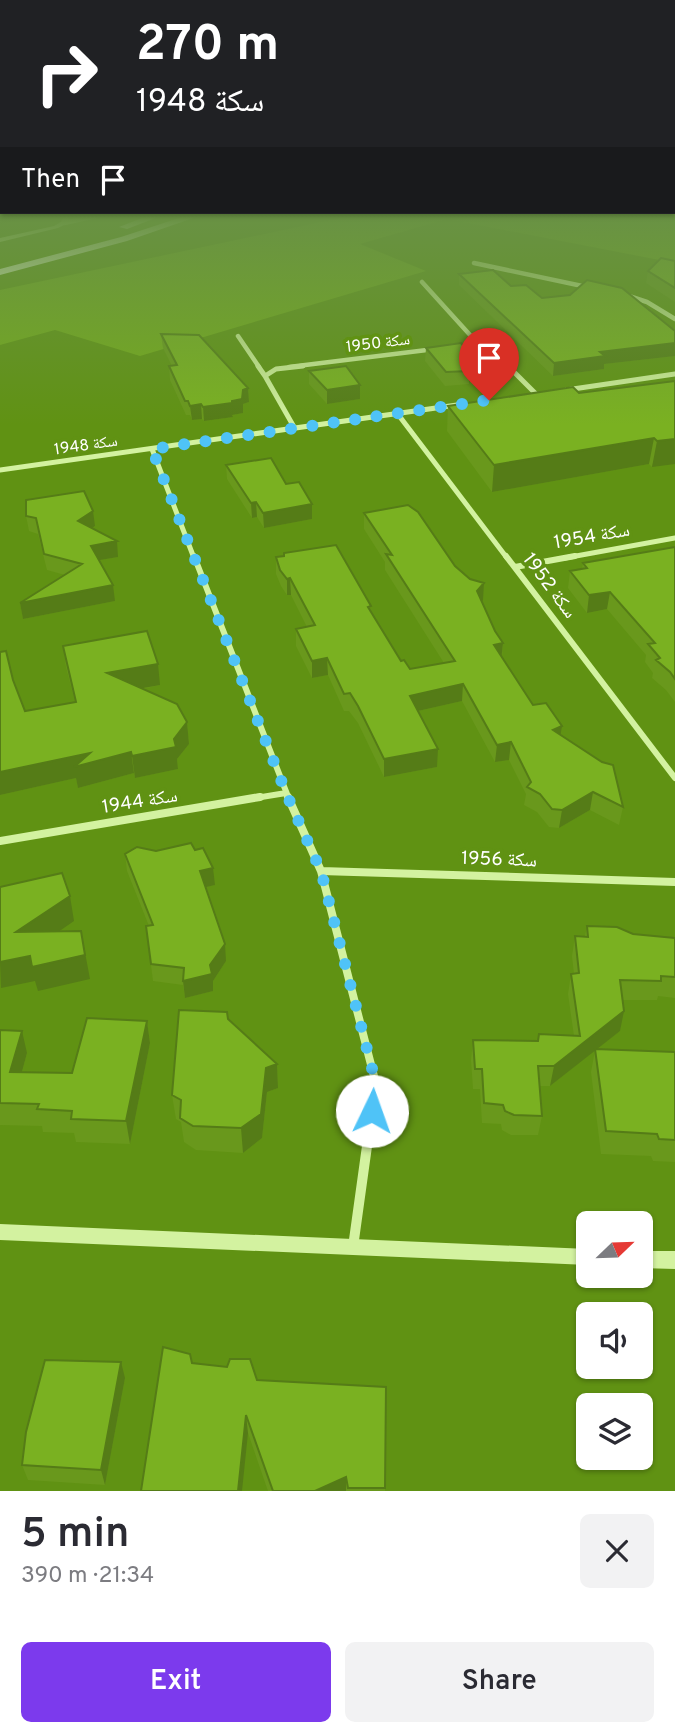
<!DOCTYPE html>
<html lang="en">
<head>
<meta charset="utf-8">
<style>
	:root { --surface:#fff; --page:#f2f2f3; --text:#2b2b33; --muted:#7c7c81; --accent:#7c3aed }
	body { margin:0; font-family:Overpass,"Noto Naskh Arabic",sans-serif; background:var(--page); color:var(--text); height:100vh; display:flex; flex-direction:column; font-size:26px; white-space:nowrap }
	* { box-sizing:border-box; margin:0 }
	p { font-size:23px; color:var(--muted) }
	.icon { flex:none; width:38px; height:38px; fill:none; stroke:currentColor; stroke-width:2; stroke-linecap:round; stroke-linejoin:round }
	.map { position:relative; height:1491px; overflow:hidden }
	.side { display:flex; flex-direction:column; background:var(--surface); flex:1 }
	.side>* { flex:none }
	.top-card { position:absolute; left:0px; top:0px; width:676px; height:214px; box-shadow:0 2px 5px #0004; background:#202124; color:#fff; overflow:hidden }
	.needle { width:46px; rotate:67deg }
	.controls { position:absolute; left:576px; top:1211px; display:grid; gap:14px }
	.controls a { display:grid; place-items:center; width:77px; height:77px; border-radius:10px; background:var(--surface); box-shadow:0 2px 5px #0004; font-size:35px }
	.pin { position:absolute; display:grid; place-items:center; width:60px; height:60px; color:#fff; margin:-72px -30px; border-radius:50% 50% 50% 0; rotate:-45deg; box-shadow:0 0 7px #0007 }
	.pin .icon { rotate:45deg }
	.me { position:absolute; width:77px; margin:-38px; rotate:3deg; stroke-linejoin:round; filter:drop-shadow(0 0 5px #0008) }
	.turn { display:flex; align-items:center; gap:24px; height:147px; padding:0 21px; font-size:32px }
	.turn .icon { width:91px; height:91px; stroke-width:2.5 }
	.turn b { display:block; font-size:49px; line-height:60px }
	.then { display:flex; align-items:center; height:66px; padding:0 21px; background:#0003; gap:14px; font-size:26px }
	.round { display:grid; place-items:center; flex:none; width:74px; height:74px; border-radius:10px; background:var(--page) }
	.headline { display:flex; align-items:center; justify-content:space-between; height:119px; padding:0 21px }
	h1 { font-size:42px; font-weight:600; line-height:52px }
	.primary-button { display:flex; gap:14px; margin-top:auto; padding:14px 21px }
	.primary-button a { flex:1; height:80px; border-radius:10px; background:var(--accent); color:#fff; font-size:28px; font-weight:600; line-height:80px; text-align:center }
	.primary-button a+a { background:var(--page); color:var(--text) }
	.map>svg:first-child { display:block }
	.green { fill:#75ac1b }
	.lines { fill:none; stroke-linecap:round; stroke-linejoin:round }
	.minor-far4 { stroke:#d3f2a0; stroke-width:4.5 }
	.minor-far3 { stroke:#d3f2a0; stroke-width:5 }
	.minor-far2 { stroke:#d3f2a0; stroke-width:6 }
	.minor-far1 { stroke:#d3f2a0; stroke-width:8 }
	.minor { stroke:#d3f2a0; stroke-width:10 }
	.tertiary { fill:#d3f2a0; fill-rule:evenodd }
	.primary { fill:#f6ffea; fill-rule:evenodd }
	.wall { fill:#69981c }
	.shaded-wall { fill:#557c17 }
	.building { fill:#7ab121; stroke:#557c17; stroke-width:2 }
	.route { stroke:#4fc3f7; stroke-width:12; stroke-dasharray:0 21.6 }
	.labels { text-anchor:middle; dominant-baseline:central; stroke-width:7; stroke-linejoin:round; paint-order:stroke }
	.far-street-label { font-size:16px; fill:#fff; stroke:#609213 }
	.street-label { font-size:19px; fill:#fff; stroke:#609213 }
</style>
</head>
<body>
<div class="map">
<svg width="675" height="1491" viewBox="0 0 675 1491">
	<rect width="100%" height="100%" fill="#609213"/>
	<path class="green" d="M349,216H675V263L447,219L360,244L426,271L140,356L55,330L0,345V290Z"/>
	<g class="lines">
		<path class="minor-far4" d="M64,223L96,216
			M474,263L587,287
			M422,282L480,346
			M626,295L647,302L675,319
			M238,336L259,367
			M457,346L482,348L510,367
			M289,367L435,349"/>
		<path class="minor-far3" d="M258,366L265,376
			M508,366L536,394
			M566,390L675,374
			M397,413L507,558
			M294,427L265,376L276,369L303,366
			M152,449L194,558
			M0,470L457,405
			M565,558L675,538"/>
		<path class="minor-far2" d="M194,556L289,799
			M506,556L675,778
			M515,567L575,556
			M250,799L286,793"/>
		<path class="minor-far1" d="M288,797L321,871L376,1084L373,1105
			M0,841L260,797
			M321,871L675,882"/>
		<path class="minor" d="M353,1247L373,1103"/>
		<path class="tertiary" d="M64,216H70L66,224L58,228L0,242V238L54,226L61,222Z
			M0,1224L588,1249V1265L0,1240Z
			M640,1251H675V1269L640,1268Z"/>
		<path class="primary" d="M147,216H161L127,229L119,227Z
			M185,216H199L127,241L0,275V269L121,237Z"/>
	</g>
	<path class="wall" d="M675,261V302L646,283L648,271Z
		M459,274L511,286L542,298L675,331V356L604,364V369L553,376L459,285Z
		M161,334L248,388L249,402L243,404V413L232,415L233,417L204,421L202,419L192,420L190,415H186L170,380L169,366H172L163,348Z
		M426,348L474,373L469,384L445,386L425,361Z
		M309,371L360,399L327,404L309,384Z
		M675,381L652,467L649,464L492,492L447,431L448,406L579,393Z
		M226,465L286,484L312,519L264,528L257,517L252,518L227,479Z
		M364,513L455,566L470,579L484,583L482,601L495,631L503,643L502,657L533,705L623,807L619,825L590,810L559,828L549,827L537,812L524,805L526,794L509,760L495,762L462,701L418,711L437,767L384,777L358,723L349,711H344L328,675L312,678L296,646V629L307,627L291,595H287L281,586L276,574V557L371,612L401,661L410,669L444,663L385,570V562L364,529Z
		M26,516L95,526L92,528L118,557L99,560L115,601L23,619L20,603L65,575L47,570L38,534L29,531Z
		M675,547V702L666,690L652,678L653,673L645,662L646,655L607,609L587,613L568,588L570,571L582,569L583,563Z
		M63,646L160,685L142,689L187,722L189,744L177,759L178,769L135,778L134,773L78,788L76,778L0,795L13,680L25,711L75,702L66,667Z
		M125,854L215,885L206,887L226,961L213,981V991L185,998L183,985L153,981L146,926H149L127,871Z
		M587,926L633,934L675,938V998L658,996L657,1000H623L620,1031L596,1049L675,1052V1162L653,1161L651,1156L601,1154L591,1072L595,1050L550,1086H540L542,1116L538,1135H511L502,1130L501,1124L482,1123L480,1089H473L471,1060L473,1040L538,1041L574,1036L568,994L571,974H574L572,956L575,936H585Z
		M228,1019L277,1064L278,1088L267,1092L262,1138L243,1153L196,1150L184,1142L181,1122L176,1119L172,1095Z
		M147,1021L150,1043L130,1144L76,1142L74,1133L43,1132L42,1126L0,1125V1030L27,1053L22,1072L72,1073Z
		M192,1363L227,1367L257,1380L386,1387L385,1491H268L248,1433Z
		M125,1378L105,1485L28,1480L22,1465Z"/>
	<path class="shaded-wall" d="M0,216H34L0,224Z
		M675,343V356L604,364V369L553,376L554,363L600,352Z
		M475,360L474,373L469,384L470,371Z
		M360,385V399L327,404V390Z
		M248,388L249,402L243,404V413L232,415L233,417L204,421L203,407Z
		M201,404L202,419L192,420L190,406Z
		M654,438L649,464L492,492L494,465Z
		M675,439V464L652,467L657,441Z
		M256,502L257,517L252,518L251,503Z
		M312,504V519L264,528L263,513Z
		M93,511L95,526L81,536L78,521Z
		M117,541L118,557L94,561L91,546Z
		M290,578L291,595H287V579Z
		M484,583L483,600L476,608L477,591Z
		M113,585L115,601L23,619L20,603Z
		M610,592L607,609L587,613L589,595Z
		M503,643L501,661L494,645Z
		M327,658L328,675L312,678V661Z
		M158,664L160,685L110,694L107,673Z
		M463,684L462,701L409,713L410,696Z
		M187,722L189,744L177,759L178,769L135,778L132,756L174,739Z
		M562,726L559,744L553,730Z
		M511,742L509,760L495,762L497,745Z
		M438,749L437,767L384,777V759Z
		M131,752L134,773L78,788L76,778L0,795V772L90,753Z
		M593,792L590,810L559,828L562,810Z
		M213,868L215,885L202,888L200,871Z
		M70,896L74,921L22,957L16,932Z
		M81,931L90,979L38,991L35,981L1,988L0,962Z
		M225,944L226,961L213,981V991L185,998L183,981L210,965Z
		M624,1011L620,1031L550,1086L554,1066Z
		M147,1021L150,1043L130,1144L126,1121Z
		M22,1031L27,1053L16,1094L10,1072Z
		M277,1064L278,1088L267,1092L262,1138L243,1153L241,1128L266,1068Z
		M121,1362L125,1378L105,1485L101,1470Z
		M246,1415L248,1433L242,1491H238Z
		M346,1477V1491H315Z"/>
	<path class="building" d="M661,258L675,261V288L648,271Z
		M493,270L511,286L526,285L542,298L570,295L587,280L622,288L675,331V343L600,352L605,356L554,363L459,274Z
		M161,334L199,335L248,388L243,390L242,399L232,401V403L203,407L201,404L190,406L188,401H185L169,366L177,365Z
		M461,343L475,360L470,371L446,372L426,348Z
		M346,366L360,385L327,390L309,371Z
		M675,381V439L657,441L654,438L494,465L448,406L573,387L579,393Z
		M271,458L286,484L299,482L312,504L263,513L256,502L251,503L226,465Z
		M84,491L93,511L78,521L117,541L91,546L113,585L20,603L82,564L44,554L36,518L26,516V500Z
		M408,505L418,512L455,566L470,579L484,583L477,591L495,631L503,643L494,645L533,705L546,703L562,726L553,730L602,762L613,765L623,807L593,792L562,810L552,809L540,794L527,787L531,782L511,742L497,745L463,684L410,696L438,749L384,759L358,706L350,693L344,694L327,658L312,661L296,629L315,625L290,578L287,579L280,570L276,557L284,556V553L336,545L371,606L368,607L401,661L404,660L410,669L455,661L386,554L392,555L364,513Z
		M675,547V679L670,672L656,660L660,658L648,644L655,643L610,592L589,595L570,571L587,568L583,563Z
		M147,631L158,664L107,673L177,704L187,722L174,739L176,747L132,756L131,752L74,767L90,753L0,772V652L6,651L13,680L25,711L76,702L63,646Z
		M191,843L195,850L203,848L213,868L200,871L225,944L210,965L212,974L183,981L184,968L151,964L146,926L153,925L125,854L137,847L156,851Z
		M62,873L70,896L16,932L81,931L85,955L32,967L30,956L0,962V887Z
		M587,926L617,927L633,934L675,938V977L661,976V981L620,980L624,1011L554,1066H538L542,1116L514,1115L505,1111L503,1105L484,1103L482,1069H475L473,1040L538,1041L539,1034L580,1036L571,974L579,973L575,936L588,937Z
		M179,1010L227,1012L228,1019L277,1064L266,1068L261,1114L241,1128L193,1126L180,1118L181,1100L172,1095Z
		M87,1018L147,1021L126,1121L71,1119L72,1111L37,1109L39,1104L0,1103V1030L22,1031L10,1072L72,1073Z
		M595,1049L675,1052V1140L659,1139L657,1134L606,1131Z
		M163,1347L190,1354L192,1363L227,1367L230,1359H250L257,1380L386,1387L385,1488H348L346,1477L315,1491H273L246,1415L238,1491H141Z
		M45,1360L121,1362L101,1470L22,1465L26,1432Z"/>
	<linearGradient id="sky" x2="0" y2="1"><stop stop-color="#35500a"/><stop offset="0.51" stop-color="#699244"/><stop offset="1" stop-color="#699244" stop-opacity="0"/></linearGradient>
	<rect width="675" height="425" fill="url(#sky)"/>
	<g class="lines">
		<path class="route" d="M372,1111L376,1084L321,871L286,793L152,449L489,400"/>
	</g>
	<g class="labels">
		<g class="far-street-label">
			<text transform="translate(378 344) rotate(-7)">سكة 1950</text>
			<text transform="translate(86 446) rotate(-8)">سكة 1948</text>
		</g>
		<g class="street-label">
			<text transform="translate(592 537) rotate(-10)">سكة 1954</text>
			<text transform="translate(549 586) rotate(53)">سكة 1952</text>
			<text transform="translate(140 802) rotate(-9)">سكة 1944</text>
			<text transform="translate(499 860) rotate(2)">سكة 1956</text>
		</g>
	</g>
</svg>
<div class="controls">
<a><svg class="needle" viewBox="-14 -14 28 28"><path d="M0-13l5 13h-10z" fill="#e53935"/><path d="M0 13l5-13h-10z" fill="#7c7c81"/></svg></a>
<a><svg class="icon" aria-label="sound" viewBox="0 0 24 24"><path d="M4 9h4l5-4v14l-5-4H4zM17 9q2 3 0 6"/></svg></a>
<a><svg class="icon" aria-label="layers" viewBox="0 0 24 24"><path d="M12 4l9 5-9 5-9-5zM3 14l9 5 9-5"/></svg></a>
</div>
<div class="pin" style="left:489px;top:400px;background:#d93025"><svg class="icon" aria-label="arrive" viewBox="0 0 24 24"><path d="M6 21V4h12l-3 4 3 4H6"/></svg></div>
<svg class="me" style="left:372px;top:1111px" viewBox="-20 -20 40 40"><circle r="19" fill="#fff"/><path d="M0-13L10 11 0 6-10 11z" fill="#4fc3f7"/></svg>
<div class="top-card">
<div class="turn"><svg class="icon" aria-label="right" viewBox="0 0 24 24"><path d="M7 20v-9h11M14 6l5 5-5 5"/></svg><div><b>270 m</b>سكة 1948</div></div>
<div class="then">Then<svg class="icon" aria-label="arrive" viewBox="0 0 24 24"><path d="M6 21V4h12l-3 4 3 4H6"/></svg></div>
</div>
</div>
<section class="side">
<div class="headline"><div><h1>5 min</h1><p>390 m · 21:34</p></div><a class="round"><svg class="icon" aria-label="close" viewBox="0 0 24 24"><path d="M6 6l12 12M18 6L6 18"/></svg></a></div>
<div class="primary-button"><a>Exit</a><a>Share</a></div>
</section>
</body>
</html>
